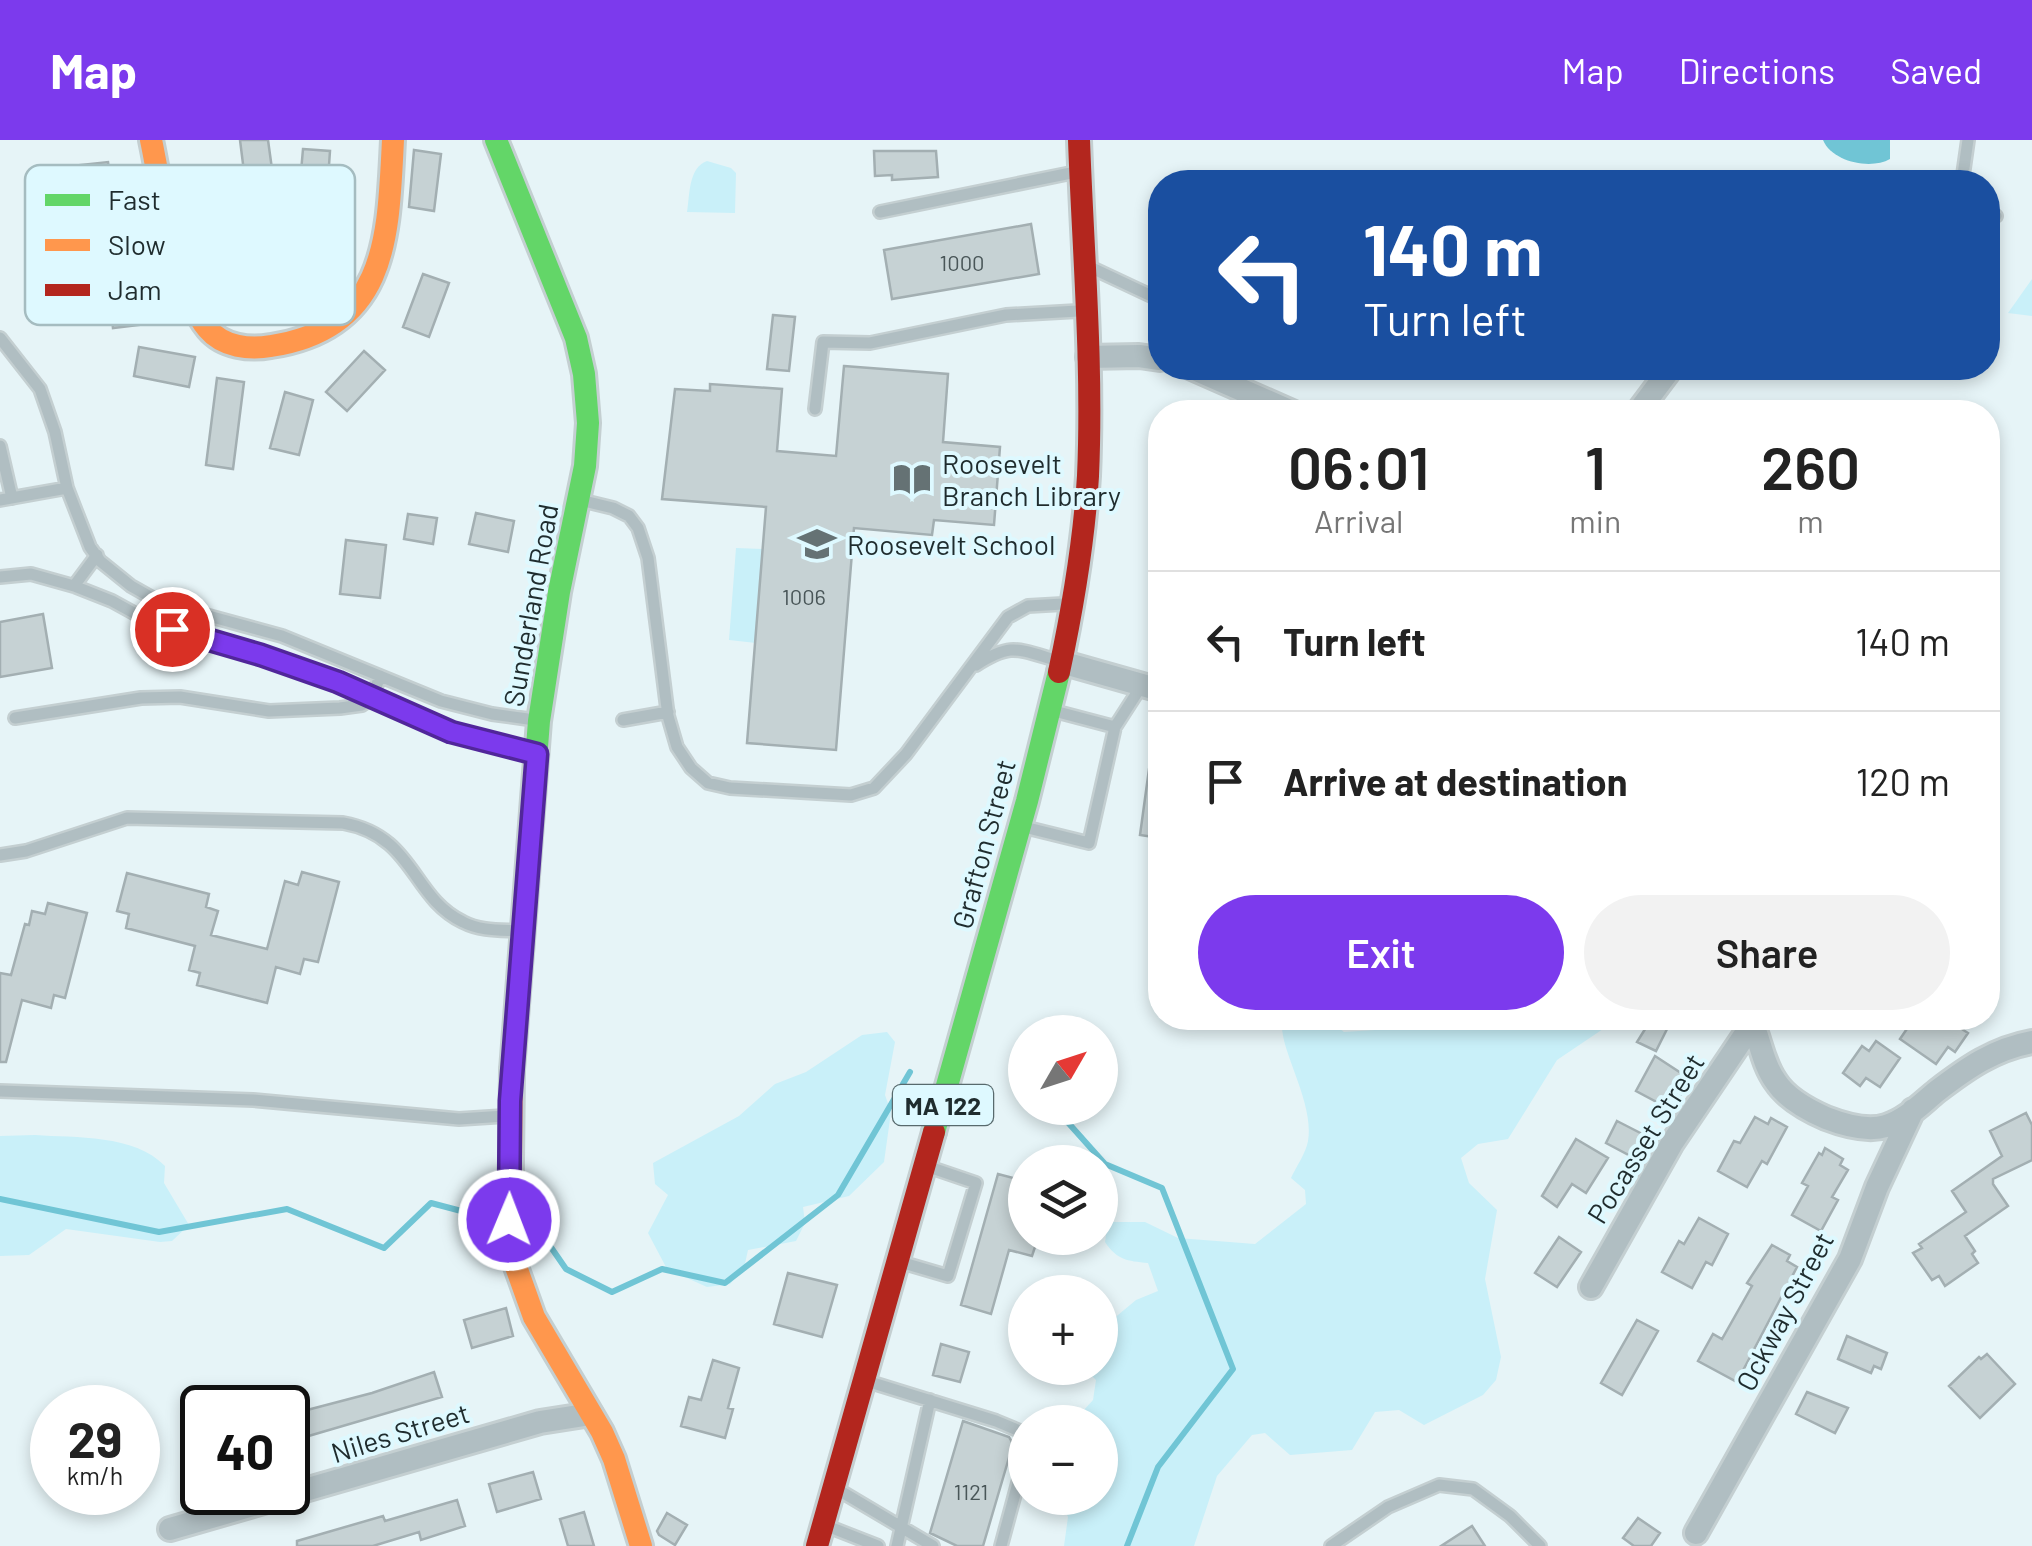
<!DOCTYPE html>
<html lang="en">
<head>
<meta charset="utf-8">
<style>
	:root { --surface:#fff; --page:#f2f2f2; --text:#222; --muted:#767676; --line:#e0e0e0; --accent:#7c3aed }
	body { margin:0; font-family:Barlow,sans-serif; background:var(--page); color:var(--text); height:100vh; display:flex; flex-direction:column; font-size:38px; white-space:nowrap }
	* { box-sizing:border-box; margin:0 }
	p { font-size:32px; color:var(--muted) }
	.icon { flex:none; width:55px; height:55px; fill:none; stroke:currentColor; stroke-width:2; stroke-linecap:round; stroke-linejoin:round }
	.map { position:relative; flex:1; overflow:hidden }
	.details { position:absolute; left:1148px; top:260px; width:852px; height:630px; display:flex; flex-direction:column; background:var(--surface); border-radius:40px; box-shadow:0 5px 15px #0003 }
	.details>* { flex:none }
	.hud { position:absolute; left:1148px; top:30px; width:852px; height:210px; border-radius:40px; box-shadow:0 5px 15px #0003; background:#1a4fa0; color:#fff; overflow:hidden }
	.needle { width:65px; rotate:51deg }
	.controls { position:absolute; left:1008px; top:875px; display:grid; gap:20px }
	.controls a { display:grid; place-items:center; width:110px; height:110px; border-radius:50%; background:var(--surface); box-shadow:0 5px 15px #0003; font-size:50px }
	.speed { position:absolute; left:30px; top:1245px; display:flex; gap:20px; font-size:50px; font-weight:700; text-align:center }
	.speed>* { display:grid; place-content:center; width:130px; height:130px; border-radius:50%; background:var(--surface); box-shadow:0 5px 15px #0003; line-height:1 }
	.speed small { font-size:25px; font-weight:400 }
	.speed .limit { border:5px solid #111; border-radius:15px; background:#fff; color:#111 }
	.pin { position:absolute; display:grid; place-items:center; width:85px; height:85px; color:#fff; margin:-42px; border:5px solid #fff; border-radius:50%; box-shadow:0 2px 10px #0007 }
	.me { position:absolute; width:110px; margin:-55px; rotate:1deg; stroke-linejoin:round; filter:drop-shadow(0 0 8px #0008) }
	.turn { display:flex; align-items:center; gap:35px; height:210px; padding:0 50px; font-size:45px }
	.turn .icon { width:130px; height:130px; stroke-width:2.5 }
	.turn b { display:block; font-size:70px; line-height:85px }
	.eta { display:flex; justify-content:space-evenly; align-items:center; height:170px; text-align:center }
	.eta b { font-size:60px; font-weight:600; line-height:70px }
	.primary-button { display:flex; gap:20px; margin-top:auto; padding:20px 50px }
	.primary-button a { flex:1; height:115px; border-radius:60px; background:var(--accent); color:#fff; font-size:40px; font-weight:600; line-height:115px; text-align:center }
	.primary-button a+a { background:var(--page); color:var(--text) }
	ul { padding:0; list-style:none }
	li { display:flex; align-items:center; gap:30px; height:140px; padding:0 50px; border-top:2px solid var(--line) }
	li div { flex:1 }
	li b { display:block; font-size:38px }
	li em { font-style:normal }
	header { display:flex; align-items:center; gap:60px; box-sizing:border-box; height:140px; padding:0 50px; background:var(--accent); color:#fff }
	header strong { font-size:48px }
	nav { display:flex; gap:55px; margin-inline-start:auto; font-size:35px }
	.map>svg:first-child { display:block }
	.green { fill:#c9f0f9 }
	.water { fill:#70c5d5 }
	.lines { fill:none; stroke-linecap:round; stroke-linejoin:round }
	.stream { stroke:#70c5d5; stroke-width:6 }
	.building { fill:#c6d2d4; stroke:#a3afb2; stroke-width:2.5 }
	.lane-casing { stroke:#c4cfd1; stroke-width:16 }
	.street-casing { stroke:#c4cfd1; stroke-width:28 }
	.fast-casing { stroke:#c4cfd1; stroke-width:28 }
	.slow-casing { stroke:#c4cfd1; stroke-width:28 }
	.jam-casing { stroke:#c4cfd1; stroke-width:28 }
	.lane { stroke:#b0bec2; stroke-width:11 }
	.street { stroke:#b0bec2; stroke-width:22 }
	.fast { stroke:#63d668; stroke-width:22 }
	.slow { stroke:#ff974d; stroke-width:22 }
	.jam { stroke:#b3261e; stroke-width:22 }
	.route-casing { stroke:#51269a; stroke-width:25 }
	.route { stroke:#7c3aed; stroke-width:18 }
	.labels { text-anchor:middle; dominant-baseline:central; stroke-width:8; stroke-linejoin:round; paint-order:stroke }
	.number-label { font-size:22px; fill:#495658 }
	.shield { fill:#def9ff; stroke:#586a6d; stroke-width:2.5 }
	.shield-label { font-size:25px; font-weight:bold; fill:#1f2c2e }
	.poi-label { font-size:28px; fill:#1f2c2e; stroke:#def9ff; text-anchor:start }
	.street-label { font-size:28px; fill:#1f2c2e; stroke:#def9ff }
	.key { fill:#def9ff; stroke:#a5bcc0; stroke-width:2.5 }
	.key-label { font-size:28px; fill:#1f2c2e }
</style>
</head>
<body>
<header>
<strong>Map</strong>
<nav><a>Map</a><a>Directions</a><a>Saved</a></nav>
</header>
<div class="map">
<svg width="2032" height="1406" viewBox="0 0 2032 1406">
	<rect width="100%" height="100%" fill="#e6f4f7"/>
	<path class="green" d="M707,21L731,28L736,33L735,73L687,72C690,55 688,28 707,21Z
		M2032,139V176L2008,173Z
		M736,408L763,409L756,503L729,500Z
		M1283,878H1326L1344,892L1390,889L1411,878H1609L1603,889L1557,920L1508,999L1478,1004L1461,1018L1469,1043L1497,1070L1485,1139L1501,1217L1496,1240L1483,1255L1424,1285L1399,1270L1375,1272L1352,1310L1290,1315L1265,1293L1252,1295L1217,1336L1194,1406H1064L1068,1377L1059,1358H1100V1282H1073L1093,1260L1096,1240L1084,1228H1100V1190L1136,1160L1158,1151L1148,1123C1127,1121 1117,1120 1105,1102L1108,1082H1145L1178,1098L1255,1104L1306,1064L1305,1050L1291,1038C1296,1027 1306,1013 1308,1001C1315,960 1275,904 1283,878Z
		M887,892L895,902L885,955L891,972L884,1022L849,1056L803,1067L805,1083L796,1101L748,1110L744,1128L730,1144L707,1147L667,1129L648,1093L668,1055L655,1044L653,1023L739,976L775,944L806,932L862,895Z
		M35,995C76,998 134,994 165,1026L164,1043L189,1085L172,1101L160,1102L66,1089L29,1115L0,1116V996Z"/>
	<path class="water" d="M1823,0H1890V19C1871,30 1832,22 1823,0Z"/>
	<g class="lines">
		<path class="stream" d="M1055,968L1105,1024L1162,1048L1233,1229L1158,1327L1127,1406
			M0,1059L159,1092L287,1069L384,1108L431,1063L484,1077
			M528,1074L566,1129L612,1152L662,1129L725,1143L838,1055L910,932"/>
	</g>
	<path class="building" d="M240,0H268L272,29L244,32Z
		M303,9L330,11L326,68L298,66Z
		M414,10L441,14L434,71L409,67Z
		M874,11H936L938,37L892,40V35L875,36Z
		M108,22L115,79L87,82L80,25Z
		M1031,84L1039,134L892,159L884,110Z
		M131,97L139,185L113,188L104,100Z
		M423,134L449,143L429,197L403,187Z
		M773,175L795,177L789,231L767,229Z
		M139,207L195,217L189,247L134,236Z
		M364,211L385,230L347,271L326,252Z
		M844,226L948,234L943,302L1000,307L994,385L934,380L932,395L854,388L836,610L747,603L766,367L662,359L675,249L710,251V244L782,249L777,311L836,316Z
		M217,238L244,242L233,329L206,325Z
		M285,252L313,260L299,315L270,308Z
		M476,373L514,381L508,412L469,404Z
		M408,374L437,378L433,404L404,399Z
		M346,400L386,405L380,458L340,454Z
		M43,474L52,528L0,537V482Z
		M1149,629L1160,630V698L1140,695Z
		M302,732L339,742L318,822L304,819L300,834L276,827L267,863L197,845L200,833L189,830L195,806L126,788L129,774L117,771L127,733L209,754L206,767L218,771L211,795L267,809L285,741L298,745Z
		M48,763L87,773L65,858L54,855L51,868L22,860L6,922H0V833L11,835L25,784L29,785L32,771L45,774Z
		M1652,878L1668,887L1656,911L1637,902Z
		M1925,878H1945L1968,893L1955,912L1948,907L1936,924L1900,899L1913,880L1920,885Z
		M1876,901L1900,918L1880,947L1866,938L1860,946L1843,933L1862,906L1869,911Z
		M1655,916L1690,939L1681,955L1676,953L1668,968L1636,951Z
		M2026,973L2032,985V1020L1993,1039V1044L2008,1066L1965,1096L1975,1111L1972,1114L1978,1123L1945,1146L1939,1136L1932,1140L1913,1113L1922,1108L1919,1104L1966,1072L1952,1051L2002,1016L1990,991Z
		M1755,977L1768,984L1771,978L1787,987L1767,1024L1762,1021L1747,1047L1718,1031L1734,1001L1740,1003Z
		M1617,981L1652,999L1640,1021L1606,1003Z
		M1576,999L1608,1018L1586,1053L1572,1044L1557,1067L1542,1056Z
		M1825,1008L1843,1019L1840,1025L1848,1030L1832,1057L1838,1060L1821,1091L1792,1075L1808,1046L1802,1043L1819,1013L1822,1015Z
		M998,1034L1025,1041V1055L1017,1081L1025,1083V1098H1038L1032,1116L1009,1110L991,1174L961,1165Z
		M1699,1078L1728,1094L1712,1125L1706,1122L1692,1148L1662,1132L1679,1101L1684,1104Z
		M1559,1097L1581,1112L1557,1147L1535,1133Z
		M1772,1105L1790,1115L1787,1121L1797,1127L1737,1242L1698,1221L1713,1194L1722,1199L1752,1146L1747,1143Z
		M788,1133L837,1145L822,1197L774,1184Z
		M506,1168L513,1196L472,1208L464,1180Z
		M1637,1180L1658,1191L1622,1255L1601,1243Z
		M1847,1196L1887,1213L1881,1229L1874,1226L1871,1233L1838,1219Z
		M941,1204L969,1212L960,1242L933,1235Z
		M1987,1214L2015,1244L1980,1278L1949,1246L1979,1217L1981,1219Z
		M713,1220L739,1228L728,1268L733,1269L725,1298L681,1286L689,1257L701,1260Z
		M434,1232L442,1257L288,1302V1275L372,1253Z
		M1807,1252L1848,1268L1835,1293L1796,1274Z
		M963,1281L1009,1297L1013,1304L983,1406H957L930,1393Z
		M533,1332L541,1359L497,1372L489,1344Z
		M457,1360L465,1386L421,1400L419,1392L373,1406H297V1401L383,1376L385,1381Z
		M584,1372L594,1406H568L560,1379Z
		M667,1373L687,1385L675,1405L659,1395L657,1391Z
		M1638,1378L1660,1393L1651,1406H1634L1623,1398Z
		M1472,1386L1485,1406H1441Z"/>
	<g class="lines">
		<g class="lane-casing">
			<path id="lane" d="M1962,42L1968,0
				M880,72L1071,33
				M1988,74L1996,76
				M1094,129L1160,160
				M0,198L40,249L55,292L67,348L90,407L100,421L131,446L161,463L282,496L441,561L492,574L535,580
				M815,269L823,202L870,203L1006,175L1078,171
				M0,306L12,358
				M0,360L67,348
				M580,360L613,368L629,376L638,388L648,418L668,576L677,607L691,628L708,643L730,648L851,655L874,648L906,614L1008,477L1028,466L1063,464
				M0,437L31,434L74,446L112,461L152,483L298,528L451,592L533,613
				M74,446L97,415
				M976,525C1009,504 1015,508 1052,519
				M15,578L141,558L180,557L269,571L340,568L362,565L372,558L380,536
				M623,580L668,572
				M1115,587L1142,545
				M1028,688L1089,703L1115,587L1058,572
				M0,715L26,711L127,678L343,683C415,696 411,757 463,782C480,791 500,790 518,791
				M0,951L253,960L459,979L505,976
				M907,1124L948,1136L976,1043L932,1028
				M873,1243L996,1281L1022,1292L1025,1310
				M842,1352L933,1406
				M832,1388L878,1406
				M897,1406L930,1260
				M1001,1406L1025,1317
				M1331,1406L1388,1367L1439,1345L1473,1349L1510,1376L1540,1406"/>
		</g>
		<g class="street-casing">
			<path id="street" d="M1088,217L1139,216L1160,219
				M1192,228L1292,272
				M1638,272L1671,228
				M1061,522L1160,550
				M1750,878C1760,898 1762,923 1776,942C1787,959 1808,970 1826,978C1844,985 1867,992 1886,986C1906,980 1921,964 1937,951C1967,928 1994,909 2032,902
				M1591,1147L1672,1003L1753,883
				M170,1389L540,1282L591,1274
				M1696,1393L1850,1119L1877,1047L1913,970"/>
		</g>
		<g class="fast-casing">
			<path id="fast" d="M496,0L576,198L584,234L588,283L585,326L559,452L539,581L512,930
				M934,992L1027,661L1059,532"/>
		</g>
		<g class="slow-casing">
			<path id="slow" d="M151,0C162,52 174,148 208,189C223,207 250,210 271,206C389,188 388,95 393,0
				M512,930L510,1110L534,1177L602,1292L614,1319L641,1406"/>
		</g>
		<g class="jam-casing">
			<path id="jam" d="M1059,532C1073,467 1084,402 1088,336C1093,224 1083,112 1079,0
				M817,1406L934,992"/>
		</g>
		<use href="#lane" class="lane"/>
		<use href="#street" class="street"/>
		<use href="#fast" class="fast"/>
		<use href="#slow" class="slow"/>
		<use href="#jam" class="jam"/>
	</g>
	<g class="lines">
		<g class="route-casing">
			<path id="route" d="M172,489L261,515L338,542L451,592L537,614L510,961L509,1080"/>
		</g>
		<use href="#route" class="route"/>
	</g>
	<defs>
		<g id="library-bare" transform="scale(3)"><path d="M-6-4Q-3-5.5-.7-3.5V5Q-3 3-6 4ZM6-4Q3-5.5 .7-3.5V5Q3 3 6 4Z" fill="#657274" stroke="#def9ff" stroke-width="2.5" paint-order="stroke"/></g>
		<g id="school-bare" transform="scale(3)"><path d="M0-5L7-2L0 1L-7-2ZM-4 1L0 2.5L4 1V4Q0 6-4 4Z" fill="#657274" stroke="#def9ff" stroke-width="2.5" paint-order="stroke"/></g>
	</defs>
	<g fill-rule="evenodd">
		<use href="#library-bare" x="912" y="339"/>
		<use href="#school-bare" x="817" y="404"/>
	</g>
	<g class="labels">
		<g class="number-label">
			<text x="962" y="122">1000</text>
			<text x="804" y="456">1006</text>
			<text x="971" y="1351">1121</text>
		</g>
		<rect class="shield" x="893" y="945" width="100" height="40" rx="8"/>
		<g class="shield-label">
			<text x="943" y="965">MA 122</text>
		</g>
		<g class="poi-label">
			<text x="942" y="323">Roosevelt<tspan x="942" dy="32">Branch Library</tspan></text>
			<text x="847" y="404">Roosevelt School</text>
		</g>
		<g class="street-label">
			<text transform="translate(530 465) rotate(-80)">Sunderland Road</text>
			<text transform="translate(983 704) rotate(-75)">Grafton Street</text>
			<text transform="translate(1645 998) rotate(-58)">Pocasset Street</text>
			<text transform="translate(1784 1171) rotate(-62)">Ockway Street</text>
			<text transform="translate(400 1292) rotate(-17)">Niles Street</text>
		</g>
	</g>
	<rect x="25" y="25" width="330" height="160" rx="15" class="key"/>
	<rect x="45" y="54" width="45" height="12" fill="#63d668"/>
	<rect x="45" y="99" width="45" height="12" fill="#ff974d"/>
	<rect x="45" y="144" width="45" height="12" fill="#b3261e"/>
	<g class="key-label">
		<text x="108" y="70">Fast</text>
		<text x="108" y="115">Slow</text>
		<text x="108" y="160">Jam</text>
	</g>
</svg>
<div class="controls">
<a><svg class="needle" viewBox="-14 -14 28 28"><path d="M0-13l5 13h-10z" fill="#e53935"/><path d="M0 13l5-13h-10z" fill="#767676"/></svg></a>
<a><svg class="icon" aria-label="layers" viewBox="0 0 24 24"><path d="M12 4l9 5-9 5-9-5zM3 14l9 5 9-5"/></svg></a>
<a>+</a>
<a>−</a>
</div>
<div class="speed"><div>29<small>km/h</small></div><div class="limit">40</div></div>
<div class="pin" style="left:172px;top:489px;background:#d93025"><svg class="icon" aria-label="arrive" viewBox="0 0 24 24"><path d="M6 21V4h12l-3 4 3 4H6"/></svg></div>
<svg class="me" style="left:509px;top:1080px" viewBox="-20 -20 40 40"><circle r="17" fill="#7c3aed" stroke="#fff" stroke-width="3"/><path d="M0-11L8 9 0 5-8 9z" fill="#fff"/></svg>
<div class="hud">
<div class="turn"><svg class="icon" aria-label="left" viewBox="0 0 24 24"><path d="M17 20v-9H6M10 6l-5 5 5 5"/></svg><div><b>140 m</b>Turn left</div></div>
</div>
<section class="details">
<div class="eta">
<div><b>06:01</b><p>Arrival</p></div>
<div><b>1</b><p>min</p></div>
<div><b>260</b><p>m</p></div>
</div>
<ul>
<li><svg class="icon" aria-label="left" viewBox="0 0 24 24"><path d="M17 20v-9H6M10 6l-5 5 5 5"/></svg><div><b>Turn left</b></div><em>140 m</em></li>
<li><svg class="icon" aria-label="arrive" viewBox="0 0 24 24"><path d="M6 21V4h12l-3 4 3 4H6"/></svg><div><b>Arrive at destination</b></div><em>120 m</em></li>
</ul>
<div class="primary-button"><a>Exit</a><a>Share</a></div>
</section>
</div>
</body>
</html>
